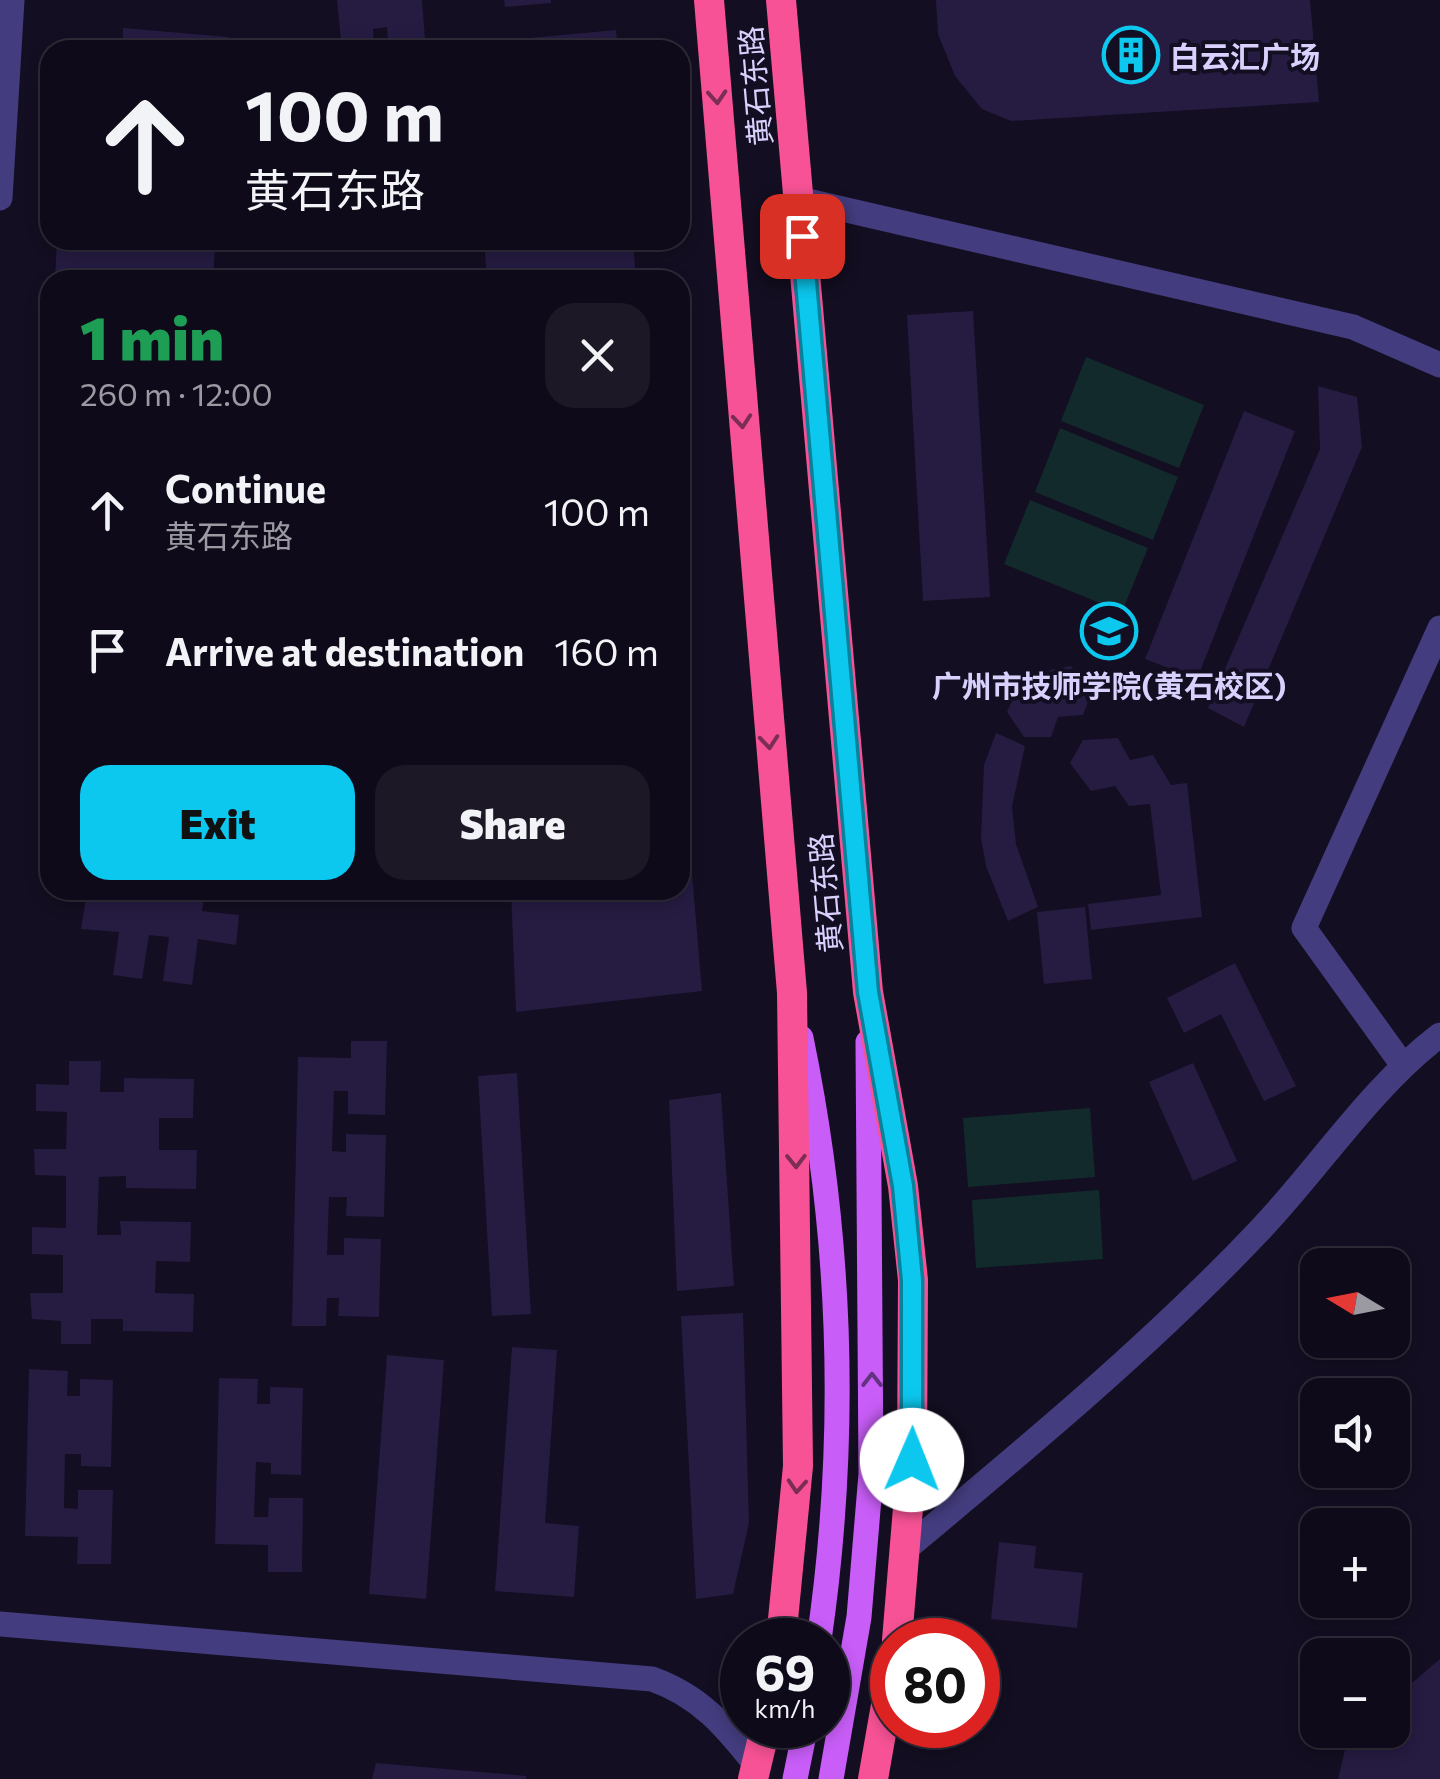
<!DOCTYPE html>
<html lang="en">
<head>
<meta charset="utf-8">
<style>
	:root { --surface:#0e0a19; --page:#1c1826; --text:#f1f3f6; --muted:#9b9aa2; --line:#2e2b38; --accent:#0cc7ee }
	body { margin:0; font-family:Commissioner,"Noto Sans SC",sans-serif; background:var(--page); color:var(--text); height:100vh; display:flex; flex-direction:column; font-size:38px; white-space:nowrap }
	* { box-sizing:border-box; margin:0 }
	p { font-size:32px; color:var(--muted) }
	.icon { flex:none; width:55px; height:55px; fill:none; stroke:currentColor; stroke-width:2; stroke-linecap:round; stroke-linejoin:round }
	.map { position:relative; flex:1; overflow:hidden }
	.side { position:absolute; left:40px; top:270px; width:650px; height:630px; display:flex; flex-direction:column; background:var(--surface); border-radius:30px; box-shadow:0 5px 15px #0003,0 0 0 2px var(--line) }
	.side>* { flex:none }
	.hud { position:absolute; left:40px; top:40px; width:650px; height:210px; border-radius:30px; box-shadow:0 5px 15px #0003,0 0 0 2px var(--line); background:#0e0a19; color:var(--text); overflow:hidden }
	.needle { width:65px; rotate:280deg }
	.controls { position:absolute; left:1300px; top:1248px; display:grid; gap:20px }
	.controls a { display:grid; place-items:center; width:110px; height:110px; border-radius:20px; background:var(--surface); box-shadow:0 5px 15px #0003,0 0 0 2px var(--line); font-size:50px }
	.speed { position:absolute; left:720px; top:1618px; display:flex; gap:20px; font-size:50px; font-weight:700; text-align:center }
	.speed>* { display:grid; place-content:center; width:130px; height:130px; border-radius:50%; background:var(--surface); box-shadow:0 5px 15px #0003,0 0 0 2px var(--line); line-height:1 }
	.speed small { font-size:25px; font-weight:400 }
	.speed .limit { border:15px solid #d22; background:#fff; color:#111 }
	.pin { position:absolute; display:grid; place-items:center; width:85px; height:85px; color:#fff; margin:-42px; border-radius:20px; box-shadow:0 5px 15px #0006 }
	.me { position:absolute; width:110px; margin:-55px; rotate:1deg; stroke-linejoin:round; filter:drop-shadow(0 0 8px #0008) }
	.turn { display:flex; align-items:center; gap:35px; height:210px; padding:0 40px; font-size:45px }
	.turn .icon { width:130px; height:130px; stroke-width:2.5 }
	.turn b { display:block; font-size:70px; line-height:85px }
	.round { display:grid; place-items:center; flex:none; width:105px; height:105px; border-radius:30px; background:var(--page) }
	.overview { display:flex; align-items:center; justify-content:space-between; height:170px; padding:0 40px }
	h1 { font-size:60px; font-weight:800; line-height:75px; color:#1e9e55 }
	.cta { display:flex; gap:20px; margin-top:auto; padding:20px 40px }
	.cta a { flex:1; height:115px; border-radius:30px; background:var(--accent); color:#111; font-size:40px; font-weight:800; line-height:115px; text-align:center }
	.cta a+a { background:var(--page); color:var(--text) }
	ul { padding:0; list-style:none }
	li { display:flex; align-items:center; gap:30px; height:140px; padding:0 40px }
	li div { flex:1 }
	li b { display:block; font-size:38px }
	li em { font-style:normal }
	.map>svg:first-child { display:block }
	.green { fill:#122a2b }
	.building { fill:#261b41 }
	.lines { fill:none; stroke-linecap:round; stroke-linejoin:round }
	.street { stroke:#433c7e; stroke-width:25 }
	.primary { stroke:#c85df7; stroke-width:25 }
	.highway { stroke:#f75295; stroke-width:30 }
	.oneway { stroke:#7a2d55 }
	.oneway2 { stroke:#643281 }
	.route-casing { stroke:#08819b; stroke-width:25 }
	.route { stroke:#0cc7ee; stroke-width:18 }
	.labels { text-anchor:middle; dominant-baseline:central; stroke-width:8; stroke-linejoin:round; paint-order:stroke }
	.poi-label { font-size:30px; font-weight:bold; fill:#d9d1fd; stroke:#130e21; text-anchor:start }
	.street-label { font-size:30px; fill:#d9d1fd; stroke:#130e21 }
</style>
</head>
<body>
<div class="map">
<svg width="1440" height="1779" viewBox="0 0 1440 1779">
	<rect width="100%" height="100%" fill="#130e21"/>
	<path class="green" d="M1086,357L1204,405L1179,468L1061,421Z
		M1060,428L1178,477L1153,540L1035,492Z
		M1030,500L1148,548L1122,612L1004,564Z
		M1090,1108L1095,1177L968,1187L963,1118Z
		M1099,1190L1103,1259L976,1268L972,1200Z"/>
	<path class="building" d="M337,0H422L425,39L388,42L387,27L373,29L374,50H342Z
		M504,0H551V3L505,7Z
		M936,0H1310L1319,102L1011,121L982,109L955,76L938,34Z
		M123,28L229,37L228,50H123Z
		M616,30L618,50H499L498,41Z
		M57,240H181L180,246L215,247L213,280H55Z
		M484,240H633L636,280H487Z
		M973,311L990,597L923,601L907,315Z
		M1318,386L1357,397L1362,447L1244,727L1208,708L1320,449Z
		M1244,411L1295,431L1197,679L1145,659Z
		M1071,666L1091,694L1083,715L1058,717L1051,737H1024L1007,712L1015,694L1040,691L1050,670Z
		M680,731L702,991L516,1012L511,890H680Z
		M996,733L1025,746L1012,807L1016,844L1038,907L1008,921L986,866L981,838L984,765Z
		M1118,738L1130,760L1153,755L1171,785L1187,783L1202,917L1091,930L1088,904L1161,895L1150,804L1129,806L1115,786L1091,791L1070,763L1083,740Z
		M126,890H205L202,911L239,915L236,945L198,939L192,985L163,981L169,937L149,935L142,979L113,975L119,932L81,929L86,898L124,902Z
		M1085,907L1092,979L1044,984L1037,912Z
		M1235,963L1296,1086L1264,1101L1221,1014L1184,1033L1167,998Z
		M351,1041H387L385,1115L348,1114V1091H334L332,1151L346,1152V1134L386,1135L384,1217L346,1216L347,1197H329L327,1255H344V1238L381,1239L379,1317L338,1316L339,1298H327L326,1326H292L298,1057L351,1058Z
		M69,1061H101L100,1092H124V1078L194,1079L193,1118H159V1150H197L196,1189L126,1188V1176L99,1177L97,1235H121L120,1221L191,1222L190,1262L156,1261L155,1293L194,1294L193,1332L123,1331V1319H91V1344H61V1321L32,1319L30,1293H63V1255L32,1254V1227L66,1228V1176L35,1175L34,1149H66L67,1112L36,1111V1084L69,1085Z
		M1193,1063L1237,1161L1193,1181L1149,1082Z
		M517,1073L531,1314L492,1316L478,1076Z
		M721,1093L734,1286L677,1291L669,1100Z
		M743,1313L749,1523L733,1594L696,1599L681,1316Z
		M512,1347L557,1350L545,1523L579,1526L574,1597L495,1591Z
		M387,1355L444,1360L426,1599L369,1594Z
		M29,1369L68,1371L67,1396H80V1379L113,1380L111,1467L81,1466V1454H65L64,1508L78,1509V1490H113L111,1564H77L78,1537L25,1536Z
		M219,1378L258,1379L257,1404H270V1387L303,1388L301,1475L271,1474V1463L256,1462L254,1517H268L269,1498H303L302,1572H268V1545L215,1544Z
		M999,1542L1036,1546L1034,1568L1083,1573L1077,1628L991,1619Z
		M1440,1659V1779H1338L1348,1737L1357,1730H1392V1700Z
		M376,1763L526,1776V1779H372Z"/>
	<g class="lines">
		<path class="street" d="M0,198L12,0
			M799,199L1353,327L1440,365
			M1402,1064L1304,928L1440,628
			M907,1548C1028,1447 1150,1346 1259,1231C1320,1167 1369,1089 1440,1035
			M0,1624L652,1679C700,1696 725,1726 756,1765"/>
		<path class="primary" d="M801,1038C842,1237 848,1440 819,1640
			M795,1779L806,1725
			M831,1779L859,1617L871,1474L868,1042"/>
		<path class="highway" d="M709,0L792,993L798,1466L781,1640
			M781,0L868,992L903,1186L913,1280L912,1460L897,1640
			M753,1779L766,1725
			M873,1779L892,1671"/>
	</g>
	<defs><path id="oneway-chevron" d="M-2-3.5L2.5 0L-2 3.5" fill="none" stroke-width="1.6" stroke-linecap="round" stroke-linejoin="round" transform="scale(2.5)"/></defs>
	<g class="oneway">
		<use href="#oneway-chevron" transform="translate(717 97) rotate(86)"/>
		<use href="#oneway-chevron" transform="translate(742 421) rotate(85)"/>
		<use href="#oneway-chevron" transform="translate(769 742) rotate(85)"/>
		<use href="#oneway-chevron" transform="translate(796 1161) rotate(89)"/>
		<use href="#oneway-chevron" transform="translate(797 1486) rotate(94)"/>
	</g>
	<use class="oneway2" href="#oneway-chevron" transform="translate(872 1380) rotate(-90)"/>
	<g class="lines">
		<g class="route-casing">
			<path id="route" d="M802,236L868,992L903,1186L912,1280V1460"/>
		</g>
		<use href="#route" class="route"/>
	</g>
	<defs>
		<g id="building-ring" transform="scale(2.875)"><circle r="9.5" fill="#130e21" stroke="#0cc7ee" stroke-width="1.5"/><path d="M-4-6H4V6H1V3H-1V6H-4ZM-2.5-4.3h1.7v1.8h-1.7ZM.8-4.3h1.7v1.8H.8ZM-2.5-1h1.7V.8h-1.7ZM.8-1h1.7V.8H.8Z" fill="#0cc7ee"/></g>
		<g id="university-ring" transform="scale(2.875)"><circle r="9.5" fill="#130e21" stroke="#0cc7ee" stroke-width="1.5"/><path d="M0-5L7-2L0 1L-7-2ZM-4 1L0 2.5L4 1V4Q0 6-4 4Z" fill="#0cc7ee"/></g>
	</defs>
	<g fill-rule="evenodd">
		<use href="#building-ring" x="1131" y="55"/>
		<use href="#university-ring" x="1109" y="631"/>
	</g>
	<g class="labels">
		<g class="poi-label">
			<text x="1170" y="55">白云汇广场</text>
			<text x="1109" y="684" text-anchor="middle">广州市技师学院(黄石校区)</text>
		</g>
		<g class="street-label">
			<text transform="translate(754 86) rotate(-95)">黄石东路</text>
			<text transform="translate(824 893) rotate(-95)">黄石东路</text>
		</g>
	</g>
</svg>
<div class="controls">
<a><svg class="needle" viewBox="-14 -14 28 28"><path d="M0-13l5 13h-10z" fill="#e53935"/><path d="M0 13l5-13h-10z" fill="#9b9aa2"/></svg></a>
<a><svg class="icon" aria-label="sound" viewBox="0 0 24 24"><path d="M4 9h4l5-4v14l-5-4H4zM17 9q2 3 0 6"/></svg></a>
<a>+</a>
<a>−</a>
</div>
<div class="speed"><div>69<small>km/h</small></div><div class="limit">80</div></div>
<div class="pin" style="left:802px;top:236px;background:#d93025"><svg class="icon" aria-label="arrive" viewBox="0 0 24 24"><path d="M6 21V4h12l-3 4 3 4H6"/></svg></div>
<svg class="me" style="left:912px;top:1460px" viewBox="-20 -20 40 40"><circle r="19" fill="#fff"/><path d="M0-13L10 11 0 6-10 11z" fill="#0cc7ee"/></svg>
<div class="hud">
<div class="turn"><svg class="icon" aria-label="ahead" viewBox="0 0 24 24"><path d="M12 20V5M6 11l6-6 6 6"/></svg><div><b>100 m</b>黄石东路</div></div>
</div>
<section class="side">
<div class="overview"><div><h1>1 min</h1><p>260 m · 12:00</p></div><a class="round"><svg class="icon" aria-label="close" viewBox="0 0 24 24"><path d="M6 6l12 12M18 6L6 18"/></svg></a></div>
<ul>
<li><svg class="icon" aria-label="ahead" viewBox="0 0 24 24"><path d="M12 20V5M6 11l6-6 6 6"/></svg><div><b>Continue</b><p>黄石东路</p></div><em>100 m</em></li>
<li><svg class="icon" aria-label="arrive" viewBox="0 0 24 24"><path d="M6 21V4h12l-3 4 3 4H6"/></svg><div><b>Arrive at destination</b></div><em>160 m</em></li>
</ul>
<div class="cta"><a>Exit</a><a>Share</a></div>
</section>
</div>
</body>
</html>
